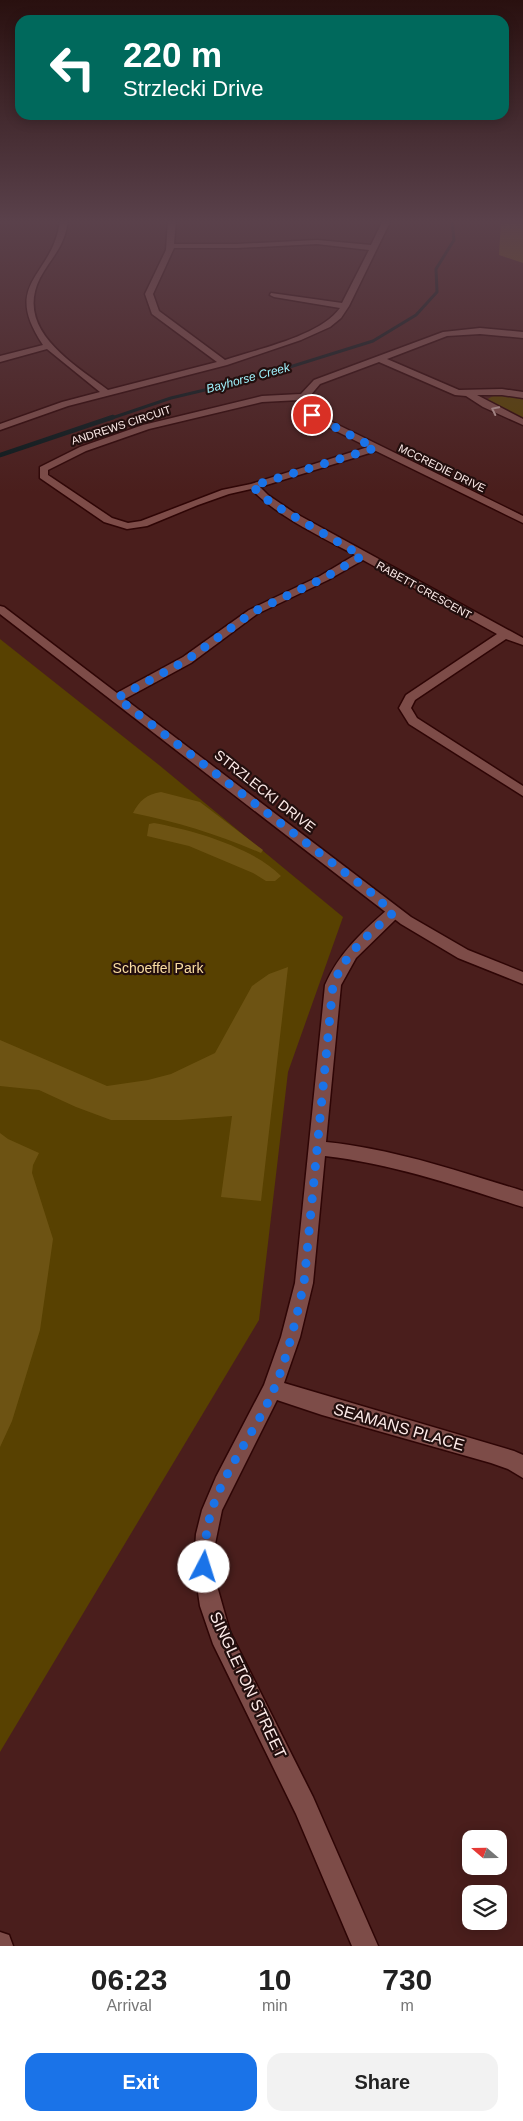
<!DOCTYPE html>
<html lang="en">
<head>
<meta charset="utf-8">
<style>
	:root { --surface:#fff; --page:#f2f2f2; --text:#222; --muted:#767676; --accent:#1a73e8 }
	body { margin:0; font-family:Arial,sans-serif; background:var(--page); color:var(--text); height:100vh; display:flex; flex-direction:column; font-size:19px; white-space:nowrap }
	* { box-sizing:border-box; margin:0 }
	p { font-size:16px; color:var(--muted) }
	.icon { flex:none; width:28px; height:28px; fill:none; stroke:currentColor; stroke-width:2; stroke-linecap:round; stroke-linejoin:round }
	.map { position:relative; height:1946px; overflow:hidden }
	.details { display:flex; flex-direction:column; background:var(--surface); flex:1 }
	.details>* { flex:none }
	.banner { position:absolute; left:15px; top:15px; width:494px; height:105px; border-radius:15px; box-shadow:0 2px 12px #0003; background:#00695c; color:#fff; overflow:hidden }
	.needle { width:32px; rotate:290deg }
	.controls { position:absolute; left:462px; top:1830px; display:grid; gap:10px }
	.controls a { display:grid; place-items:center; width:45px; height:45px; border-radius:10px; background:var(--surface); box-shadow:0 2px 12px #0003; font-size:25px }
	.pin { position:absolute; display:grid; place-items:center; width:42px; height:42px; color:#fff; margin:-21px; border:2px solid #fff; border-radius:50%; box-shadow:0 1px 5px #0007 }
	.me { position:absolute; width:55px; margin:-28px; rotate:5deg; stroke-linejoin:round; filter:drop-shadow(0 0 4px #0008) }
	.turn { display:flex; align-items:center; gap:18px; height:105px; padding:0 25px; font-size:22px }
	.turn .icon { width:65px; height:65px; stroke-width:2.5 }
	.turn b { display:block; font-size:35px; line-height:42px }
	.eta { display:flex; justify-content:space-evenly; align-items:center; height:85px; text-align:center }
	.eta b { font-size:30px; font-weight:800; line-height:35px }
	.cta { display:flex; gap:10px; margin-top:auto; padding:10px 25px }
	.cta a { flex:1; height:58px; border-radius:15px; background:var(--accent); color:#fff; font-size:20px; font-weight:800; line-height:58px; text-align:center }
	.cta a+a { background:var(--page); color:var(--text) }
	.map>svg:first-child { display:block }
	.green { fill:#584101 }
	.forest { fill:#6d5313 }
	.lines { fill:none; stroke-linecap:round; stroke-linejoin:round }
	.stream-far1 { stroke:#0b1a1c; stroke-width:3 }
	.stream { stroke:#0b1a1c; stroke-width:4.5 }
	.street-casing { stroke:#2e0505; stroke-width:3 }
	.secondary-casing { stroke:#2e0505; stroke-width:3 }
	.street { fill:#7d4c48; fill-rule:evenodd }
	.secondary { fill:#7d4c48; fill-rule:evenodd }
	.oneway { stroke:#bd9c98 }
	.route { stroke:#1a73e8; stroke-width:9; stroke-dasharray:0 16.2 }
	.labels { text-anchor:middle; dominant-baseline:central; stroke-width:4.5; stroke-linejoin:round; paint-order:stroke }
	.far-street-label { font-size:11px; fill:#fdebe9; stroke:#230f0e }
	.far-water-label { font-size:12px; font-style:italic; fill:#9ff2fc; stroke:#230f0e }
	.street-label { font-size:14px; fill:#fdebe9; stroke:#230f0e }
	.park-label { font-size:14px; fill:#fbdea3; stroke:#230f0e }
	.near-street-label { font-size:16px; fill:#fdebe9; stroke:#230f0e }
</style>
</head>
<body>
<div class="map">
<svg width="523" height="1946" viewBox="0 0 523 1946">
	<rect width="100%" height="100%" fill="#4a1e1c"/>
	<path class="green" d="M500,395L523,398V420L486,400L493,396Z
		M0,639L159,765L343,917L288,1072L259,1320L0,1752Z"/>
	<path class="forest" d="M501,220H523V263L499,255Z
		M161,792L200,802L263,850L261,853C219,835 178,822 133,813C139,801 147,794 161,792Z
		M154,823C193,830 254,848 281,876L275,881H266L253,873L189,846L147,836L149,824Z
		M288,967L261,1201L221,1197L232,1116L180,1120H111L76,1107L39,1090L0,1086V1040L107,1086L148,1080L171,1074L215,1053L252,986L269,974Z
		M0,1133L8,1139L39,1153L33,1165L32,1173L53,1239L40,1330L12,1421L0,1447Z"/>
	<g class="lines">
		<path class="stream-far1" d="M109,419L171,398L251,379L373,341L416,315L437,292L436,269L454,240L452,220"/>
		<path class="stream" d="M0,455L113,417"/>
		<g class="street-casing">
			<path id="street" d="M60,220H68C65,247 52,256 40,278C14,330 73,363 108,390L217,362L152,314L145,294L166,250L168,220H176L174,244H237L317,240L371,245L383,220H391L349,306L341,318L330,327L301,340L227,365L68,406L0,430V424L62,402L100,392L47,349L0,362V356L43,345C0,281 54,277 60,220ZM317,244L369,250L342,303L271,293L270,295L274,297L340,308C320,336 258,349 225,360L159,311L153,294L174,248H237Z
				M480,328L523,332V338L480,334L447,336L387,359L459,390L502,389L523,392V398L502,395H477L523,419V425L483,407L466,396L455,395L379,362L320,384L309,397L311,408L322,417L523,516V523L376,451L260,487L268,495L293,512L523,638V645L506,639L415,700L411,708L417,718L523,786V796L409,724L399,708L406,695L497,634L363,560L328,580L257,614L191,663L121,701H113L111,698L113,695L183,657L249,610L320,576L355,555C320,536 280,518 251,489L229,494L198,505L147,526L127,529L104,522L40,478V467L80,447L143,425L262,396L301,394L314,380L443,332ZM300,400L304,411L316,421L368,447L251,484L222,490L141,521L128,523L112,518L48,475V470L86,451L149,429L262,402Z
				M393,908L398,909L400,913L398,917L356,958L341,985L326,1142C394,1149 458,1171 523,1191V1207C457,1186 394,1164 325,1156L313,1283L300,1337L284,1383L514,1451L523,1455V1478L508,1469L491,1463L322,1415L277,1400L222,1510L215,1544L217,1586L230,1632L313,1797L378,1946H352L296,1814L213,1644L200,1606L194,1565L196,1534L202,1510L216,1477L264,1385L281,1337L295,1283L325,985C339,953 362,932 388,909Z
				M0,1932L9,1935L13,1946H0Z"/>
		</g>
		<g class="secondary-casing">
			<path id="secondary" d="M0,606L4,607L411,917L468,950L523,972V984L458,958L401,924L0,614Z"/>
		</g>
		<use href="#street" class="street"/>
		<use href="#secondary" class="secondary"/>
	</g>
	<defs><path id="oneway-chevron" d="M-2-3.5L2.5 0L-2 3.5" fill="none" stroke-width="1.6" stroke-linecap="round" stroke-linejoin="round" transform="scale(1.25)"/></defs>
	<use class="oneway" href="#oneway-chevron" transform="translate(495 410) rotate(-154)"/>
	<linearGradient id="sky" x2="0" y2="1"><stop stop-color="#29100f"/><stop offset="0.45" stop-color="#5a414b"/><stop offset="1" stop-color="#5a414b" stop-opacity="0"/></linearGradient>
	<rect width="523" height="492" fill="url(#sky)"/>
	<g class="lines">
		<path class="route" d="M204,1567C205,1553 205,1539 208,1525C217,1478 255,1434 274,1389C288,1356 296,1319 304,1283L333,985C346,952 367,936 393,913L373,894L117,698L187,660L253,612L324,578L362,556L271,503L252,486L375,448L312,415"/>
	</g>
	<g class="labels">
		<g class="far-street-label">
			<text transform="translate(121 425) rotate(-18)">ANDREWS CIRCUIT</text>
			<text transform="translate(442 468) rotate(26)">MCCREDIE DRIVE</text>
			<text transform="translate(424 590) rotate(29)">RABETT CRESCENT</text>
		</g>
		<g class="far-water-label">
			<text transform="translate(248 378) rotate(-15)">Bayhorse Creek</text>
		</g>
		<g class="street-label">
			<text transform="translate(265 791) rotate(38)">STRZLECKI DRIVE</text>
		</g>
		<g class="park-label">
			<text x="158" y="968">Schoeffel Park</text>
		</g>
		<g class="near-street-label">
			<text transform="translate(399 1427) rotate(16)">SEAMANS PLACE</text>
			<text transform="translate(248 1685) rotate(65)">SINGLETON STREET</text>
		</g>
	</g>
</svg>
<div class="controls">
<a><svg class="needle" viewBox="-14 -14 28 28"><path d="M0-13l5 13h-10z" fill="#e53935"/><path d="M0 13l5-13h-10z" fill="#767676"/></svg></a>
<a><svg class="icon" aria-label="layers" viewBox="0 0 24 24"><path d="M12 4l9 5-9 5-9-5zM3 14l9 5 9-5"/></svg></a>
</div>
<div class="pin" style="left:312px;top:415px;background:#d93025"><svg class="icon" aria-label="arrive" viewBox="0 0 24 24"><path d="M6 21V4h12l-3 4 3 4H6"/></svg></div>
<svg class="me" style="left:204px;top:1567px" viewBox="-20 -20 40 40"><circle r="19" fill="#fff"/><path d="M0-13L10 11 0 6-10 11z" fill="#1a73e8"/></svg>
<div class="banner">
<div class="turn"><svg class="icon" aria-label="left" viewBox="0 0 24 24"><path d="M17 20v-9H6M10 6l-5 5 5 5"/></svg><div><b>220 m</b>Strzlecki Drive</div></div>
</div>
</div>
<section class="details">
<div class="eta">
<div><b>06:23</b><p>Arrival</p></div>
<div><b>10</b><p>min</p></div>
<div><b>730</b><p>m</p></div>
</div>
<div class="cta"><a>Exit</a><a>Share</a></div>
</section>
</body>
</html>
